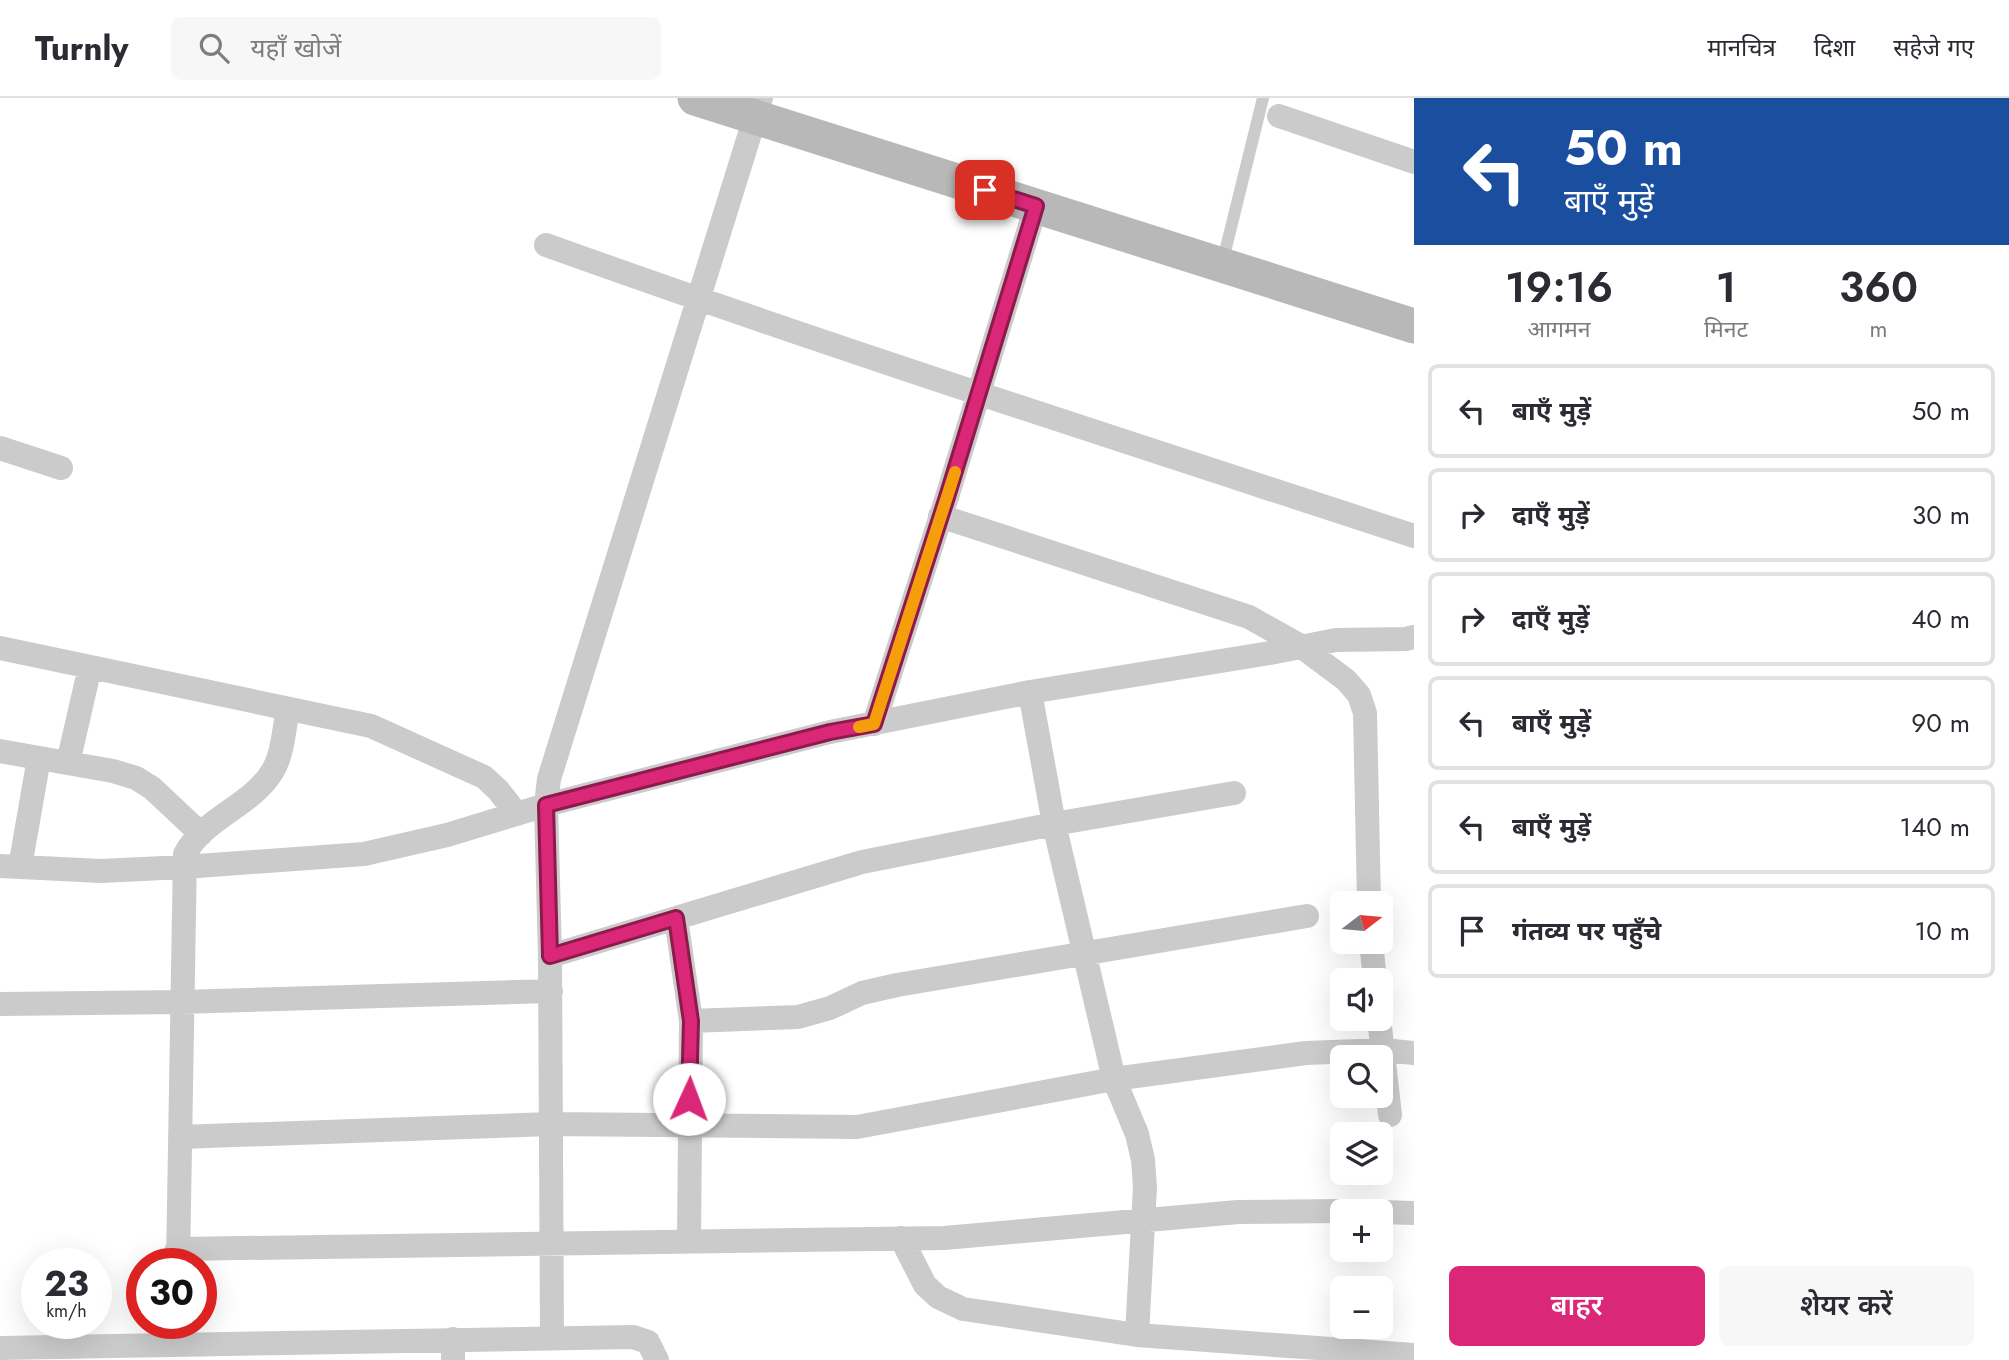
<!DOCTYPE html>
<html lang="hi">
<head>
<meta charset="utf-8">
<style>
	:root { --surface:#fff; --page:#f7f7f7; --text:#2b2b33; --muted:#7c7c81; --line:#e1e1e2; --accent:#db2777 }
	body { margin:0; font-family:Jost,"Noto Sans Devanagari",sans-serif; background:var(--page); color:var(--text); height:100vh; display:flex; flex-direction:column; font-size:26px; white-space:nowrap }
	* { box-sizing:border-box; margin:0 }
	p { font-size:23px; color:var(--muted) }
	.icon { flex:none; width:38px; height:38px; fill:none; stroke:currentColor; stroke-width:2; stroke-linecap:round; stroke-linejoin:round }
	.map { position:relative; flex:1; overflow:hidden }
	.side { display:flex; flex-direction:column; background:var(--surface); width:595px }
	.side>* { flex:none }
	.top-card { background:#1a4fa0; color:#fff; overflow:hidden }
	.needle { width:46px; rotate:74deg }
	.fabs { position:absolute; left:1330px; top:793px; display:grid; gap:14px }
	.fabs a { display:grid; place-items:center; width:63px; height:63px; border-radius:10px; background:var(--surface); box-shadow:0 7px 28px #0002; font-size:35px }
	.speed { position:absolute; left:21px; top:1150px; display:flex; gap:14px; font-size:35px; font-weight:700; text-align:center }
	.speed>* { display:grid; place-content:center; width:91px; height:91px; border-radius:50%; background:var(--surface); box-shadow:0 7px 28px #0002; line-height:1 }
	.speed small { font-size:18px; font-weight:400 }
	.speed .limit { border:10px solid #d22; background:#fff; color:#111 }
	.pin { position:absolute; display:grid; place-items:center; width:60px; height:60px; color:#fff; margin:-30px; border-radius:14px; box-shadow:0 4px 10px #0006 }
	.me { position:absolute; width:77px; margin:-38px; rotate:2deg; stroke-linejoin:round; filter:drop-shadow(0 0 5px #0008) }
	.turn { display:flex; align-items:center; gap:24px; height:147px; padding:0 35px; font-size:32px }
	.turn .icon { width:91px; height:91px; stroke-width:2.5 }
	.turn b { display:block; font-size:49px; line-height:60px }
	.eta { display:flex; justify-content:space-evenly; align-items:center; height:119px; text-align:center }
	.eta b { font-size:42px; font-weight:600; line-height:49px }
	.button { display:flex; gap:14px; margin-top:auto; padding:14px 35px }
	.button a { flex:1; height:80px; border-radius:10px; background:var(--accent); color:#fff; font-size:28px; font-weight:600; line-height:80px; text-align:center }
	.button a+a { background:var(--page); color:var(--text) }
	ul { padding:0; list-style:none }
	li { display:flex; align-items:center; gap:21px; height:94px; margin:0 14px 10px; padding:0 21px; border:4px solid var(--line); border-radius:10px }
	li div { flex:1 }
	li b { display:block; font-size:26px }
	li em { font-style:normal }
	header { display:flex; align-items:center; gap:42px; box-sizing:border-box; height:98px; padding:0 35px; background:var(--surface); border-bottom:2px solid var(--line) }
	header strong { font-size:33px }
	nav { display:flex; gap:38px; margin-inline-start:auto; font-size:24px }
	.search { width:490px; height:63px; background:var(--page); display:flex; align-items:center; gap:18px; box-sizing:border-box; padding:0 24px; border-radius:10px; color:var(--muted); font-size:26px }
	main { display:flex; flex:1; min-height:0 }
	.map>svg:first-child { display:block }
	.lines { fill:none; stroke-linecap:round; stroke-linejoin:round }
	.service { stroke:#cbcbcb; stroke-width:12 }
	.minor { stroke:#cbcbcb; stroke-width:24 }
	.secondary { stroke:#b8b8b8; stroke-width:35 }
	.route-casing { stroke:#8e194d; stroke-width:18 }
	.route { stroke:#db2777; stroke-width:12 }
	.slow { stroke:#f59e0b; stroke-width:12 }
</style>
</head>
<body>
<header>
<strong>Turnly</strong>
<div class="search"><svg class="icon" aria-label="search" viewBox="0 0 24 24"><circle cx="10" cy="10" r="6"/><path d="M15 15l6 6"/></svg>यहाँ खोजें</div>
<nav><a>मानचित्र</a><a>दिशा</a><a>सहेजे गए</a></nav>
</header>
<main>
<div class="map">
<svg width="1414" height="1262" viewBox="0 0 1414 1262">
	<rect width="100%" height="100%" fill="#fff"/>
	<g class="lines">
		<path class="service" d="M1222,166L1263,0"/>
		<path class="minor" d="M1279,18L1414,64
			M546,147C833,250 1124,343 1414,438
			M0,350L61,370
			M940,418L1249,519L1299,547L1346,582L1359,597L1365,615L1369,805
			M0,550L371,628L484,679L498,692L517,716
			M1030,594L1054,726L1114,981L1137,1036L1143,1062L1145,1089L1137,1237
			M874,626L947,399L1036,108
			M0,653L113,673L136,680L152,690L201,736
			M68,665L90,569
			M0,768L101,773L184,769L364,756L447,737L546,707L830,634L1030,594L1270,555L1336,542L1406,541L1414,539
			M20,769L39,660
			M676,820L691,923L689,1143
			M1371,844L1375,882
			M550,858L862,764L1054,726L1234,695
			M0,906L182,904L551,893
			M1379,920L1390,1017
			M691,923L798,919L830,910L862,895L897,887L1307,818
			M180,1039L551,1026L857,1029L1114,981L1306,955L1383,952L1414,955
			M1381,1114L1414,1115
			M901,1140L925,1187L938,1199L963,1211L1137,1237L1414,1257
			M177,1151L944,1140L1238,1114L1342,1113
			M178,1166L185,756C204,720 251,708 272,674C283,657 284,630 288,611
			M552,1239L550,858L546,707L549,681L761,0
			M0,1250L633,1239L648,1244L657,1262
			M453,1262V1241"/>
		<path class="secondary" d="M695,0L1414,228"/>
	</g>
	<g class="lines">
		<g class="route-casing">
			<path id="route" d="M689,1001L691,923L676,820L550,858L546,707L830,634L874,626L947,399L1036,108L985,92"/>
		</g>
		<use href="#route" class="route"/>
		<path class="slow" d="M859,629L874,626L955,374"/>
	</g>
</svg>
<div class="fabs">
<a><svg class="needle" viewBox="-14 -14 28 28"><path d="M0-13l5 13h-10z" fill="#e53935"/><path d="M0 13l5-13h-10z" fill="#7c7c81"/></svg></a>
<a><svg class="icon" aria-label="sound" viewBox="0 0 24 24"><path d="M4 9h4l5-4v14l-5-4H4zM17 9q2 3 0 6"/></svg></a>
<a><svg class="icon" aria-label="search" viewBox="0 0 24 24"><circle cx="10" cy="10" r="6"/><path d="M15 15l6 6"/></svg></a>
<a><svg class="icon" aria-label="layers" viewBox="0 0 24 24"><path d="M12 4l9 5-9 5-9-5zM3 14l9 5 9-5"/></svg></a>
<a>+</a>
<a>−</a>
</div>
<div class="speed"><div>23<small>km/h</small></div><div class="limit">30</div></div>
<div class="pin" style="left:985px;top:92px;background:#d93025"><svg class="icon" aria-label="arrive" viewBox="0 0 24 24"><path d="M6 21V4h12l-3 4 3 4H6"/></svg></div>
<svg class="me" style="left:689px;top:1001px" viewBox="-20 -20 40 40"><circle r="19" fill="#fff"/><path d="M0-13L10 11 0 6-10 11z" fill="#db2777"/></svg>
</div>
<section class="side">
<div class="top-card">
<div class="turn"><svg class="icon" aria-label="left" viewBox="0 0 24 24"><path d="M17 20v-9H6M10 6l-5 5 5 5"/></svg><div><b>50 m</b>बाएँ मुड़ें</div></div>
</div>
<div class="eta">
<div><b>19:16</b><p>आगमन</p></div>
<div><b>1</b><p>मिनट</p></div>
<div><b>360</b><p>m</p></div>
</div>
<ul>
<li><svg class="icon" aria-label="left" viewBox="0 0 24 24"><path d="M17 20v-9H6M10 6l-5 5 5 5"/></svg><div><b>बाएँ मुड़ें</b></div><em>50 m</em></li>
<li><svg class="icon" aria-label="right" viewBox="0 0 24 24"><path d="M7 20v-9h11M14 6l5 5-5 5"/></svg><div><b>दाएँ मुड़ें</b></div><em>30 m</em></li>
<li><svg class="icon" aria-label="right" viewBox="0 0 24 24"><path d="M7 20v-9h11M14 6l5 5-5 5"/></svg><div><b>दाएँ मुड़ें</b></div><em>40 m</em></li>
<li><svg class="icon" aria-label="left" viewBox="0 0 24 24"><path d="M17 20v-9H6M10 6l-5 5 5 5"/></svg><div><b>बाएँ मुड़ें</b></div><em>90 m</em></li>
<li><svg class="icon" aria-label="left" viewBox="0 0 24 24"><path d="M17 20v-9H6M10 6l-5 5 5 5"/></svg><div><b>बाएँ मुड़ें</b></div><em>140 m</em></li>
<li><svg class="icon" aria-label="arrive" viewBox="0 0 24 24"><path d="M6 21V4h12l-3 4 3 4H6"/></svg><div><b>गंतव्य पर पहुँचे</b></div><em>10 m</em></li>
</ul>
<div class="button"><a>बाहर</a><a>शेयर करें</a></div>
</section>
</main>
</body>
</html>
